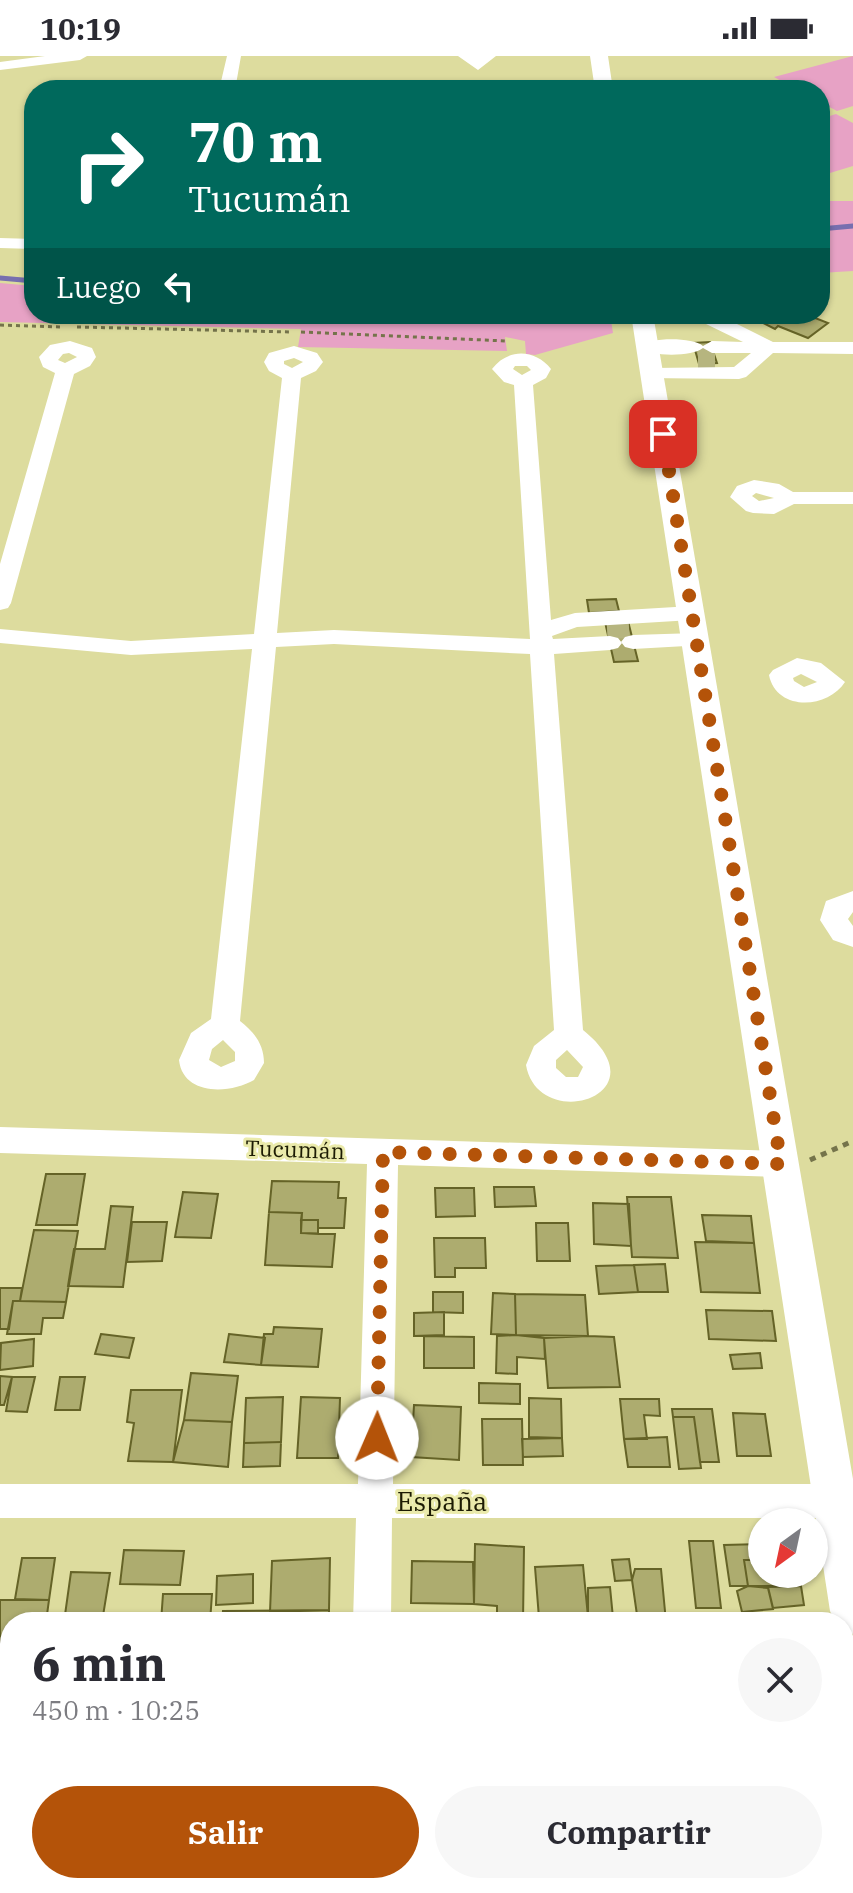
<!DOCTYPE html>
<html lang="es">
<head>
<meta charset="utf-8">
<style>
	:root { --surface:#fff; --page:#f7f7f7; --text:#2b2b33; --muted:#7c7c81; --accent:#b45309 }
	body { margin:0; font-family:"IBM Plex Serif",serif; background:var(--page); color:var(--text); height:100vh; display:flex; flex-direction:column; font-size:30px; white-space:nowrap }
	* { box-sizing:border-box; margin:0 }
	p { font-size:26px; color:var(--muted) }
	.icon { flex:none; width:44px; height:44px; fill:none; stroke:currentColor; stroke-width:2; stroke-linecap:round; stroke-linejoin:round }
	.map { position:relative; flex:1; overflow:hidden }
	.side { position:absolute; left:0px; top:1556px; width:854px; height:282px; display:flex; flex-direction:column; background:var(--surface); border-radius:32px 32px 0 0; box-shadow:0 2px 6px #0004 }
	.side>* { flex:none }
	.top-card { position:absolute; left:24px; top:24px; width:806px; height:244px; border-radius:32px; box-shadow:0 2px 6px #0004; background:#00695c; color:#fff; overflow:hidden }
	.needle { width:52px; rotate:213deg }
	.fabs { position:absolute; left:748px; top:1452px; display:grid; gap:16px }
	.fabs a { display:grid; place-items:center; width:80px; height:80px; border-radius:50%; background:var(--surface); box-shadow:0 2px 6px #0004; font-size:40px }
	.pin { position:absolute; display:grid; place-items:center; width:68px; height:68px; color:#fff; margin:-34px; border-radius:16px; box-shadow:0 4px 12px #0006 }
	.me { position:absolute; width:88px; margin:-44px; rotate:1deg; stroke-linejoin:round; filter:drop-shadow(0 0 6px #0008) }
	.turn { display:flex; align-items:center; gap:28px; height:168px; padding:0 32px; font-size:36px }
	.turn .icon { width:104px; height:104px; stroke-width:2.5 }
	.turn b { display:block; font-size:56px; line-height:68px }
	.then { display:flex; align-items:center; height:76px; padding:0 32px; background:#0003; gap:16px; font-size:30px }
	.round { display:grid; place-items:center; flex:none; width:84px; height:84px; border-radius:42px; background:var(--page) }
	.head { display:flex; align-items:center; justify-content:space-between; height:136px; padding:0 32px }
	h1 { font-size:48px; font-weight:700; line-height:60px }
	.action { display:flex; gap:16px; margin-top:auto; padding:16px 32px }
	.action a { flex:1; height:92px; border-radius:48px; background:var(--accent); color:#fff; font-size:32px; font-weight:700; line-height:92px; text-align:center }
	.action a+a { background:var(--page); color:var(--text) }
	.status { display:flex; justify-content:space-between; align-items:center; height:56px; padding:0 40px; background:var(--surface); direction:ltr }
	.status svg { height:22px; fill:currentColor }
	.map>svg:first-child { display:block }
	.green { fill:#e7a2c5 }
	.lines { fill:none; stroke-linecap:round; stroke-linejoin:round }
	.stream { stroke:#776faf; stroke-width:5 }
	.building { fill:#adac6f; stroke:#656327; stroke-width:2 }
	.minor-tunnel { stroke:#b6b57f; stroke-width:22; stroke-dasharray:22 11; stroke-linecap:butt }
	.path-far1 { stroke:#75744b; stroke-width:3; stroke-dasharray:4 4; stroke-linecap:butt }
	.path { stroke:#75744b; stroke-width:5; stroke-dasharray:6 6; stroke-linecap:butt }
	.minor { fill:#fff; fill-rule:evenodd }
	.tertiary { fill:#fff; fill-rule:evenodd }
	.route { stroke:#b45309; stroke-width:14; stroke-dasharray:0 25.2 }
	.labels { text-anchor:middle; dominant-baseline:central; stroke-width:6; stroke-linejoin:round; paint-order:stroke }
	.street-label { font-size:22px; fill:#1c1b03; stroke:#eaeaab }
	.near-street-label { font-size:26px; fill:#1c1b03; stroke:#eaeaab }
</style>
</head>
<body>
<div class="status"><b>10:19</b><svg viewBox="0 0 49 12"><path d="M0 12V9h3v3zM5 12V6h3v6zM10 12V3h3v9zM15 12V0h3v12zM26 1h20v11H26zM47 4h2v5h-2z"/></svg></div>
<div class="map">
<svg width="853" height="1837" viewBox="0 0 853 1837">
	<rect width="100%" height="100%" fill="#dddc9e"/>
	<path class="green" d="M853,0V50L837,55L820,46V34H798L774,21Z
		M836,58L853,67V110L820,120V63Z
		M853,145V215L820,217V145Z
		M0,227L34,230V258H610L613,277L535,299L526,298L525,285L505,281L507,295L298,291L301,273L0,266Z"/>
	<g class="lines">
		<path class="stream" d="M820,173L853,170
			M0,222L34,225"/>
	</g>
	<path class="building" d="M746,258H805L828,267L808,282L778,270L775,273Z
		M710,286L717,307L699,308L693,287Z
		M616,543L619,555L589,557L587,544Z
		M628,565L638,605L614,606L605,566Z
		M46,1118H85L77,1169H36Z
		M272,1125L339,1126L338,1142H346L344,1172H318V1164H301L302,1157L269,1156Z
		M494,1131H534L536,1150L495,1151Z
		M435,1132H474L475,1160L436,1161Z
		M183,1136L218,1138L211,1182L175,1181Z
		M627,1141H671L678,1202L632,1201Z
		M593,1147L629,1148L631,1190L594,1188Z
		M111,1150L133,1151L123,1231L68,1230L74,1193H105Z
		M269,1156L302,1157L301,1177L335,1178L332,1211L265,1209Z
		M702,1159L751,1160L754,1187L706,1185Z
		M301,1164H318V1178L301,1177Z
		M132,1166H167L162,1205L127,1206Z
		M536,1167H568L570,1205H537Z
		M34,1174L78,1175L66,1246L20,1245Z
		M434,1182H485L486,1212H455V1221H435Z
		M695,1186L754,1187L760,1237L701,1236Z
		M665,1208L668,1236H638L634,1209Z
		M634,1209L638,1236L599,1238L596,1210Z
		M0,1232H22L20,1245H13L9,1273H0Z
		M433,1236H463V1257L433,1256Z
		M493,1237L515,1238L516,1279L491,1278Z
		M515,1238L585,1239L588,1280L516,1279Z
		M13,1245H20L66,1246L63,1262H43L41,1278H7Z
		M706,1254L772,1255L776,1285L709,1283Z
		M444,1256V1279L414,1280V1257Z
		M274,1271L322,1273L318,1311L261,1309L264,1278H273Z
		M101,1278L134,1282L129,1302L95,1298Z
		M229,1278L265,1282L261,1309L224,1306Z
		M516,1279L544,1282L545,1303L517,1301V1318L496,1317L497,1280Z
		M424,1280L474,1281V1312H424Z
		M588,1280L614,1281L620,1331L548,1332L544,1282Z
		M34,1283L33,1310L0,1314L1,1287Z
		M760,1297L762,1312L733,1313L730,1299Z
		M191,1317L238,1320L232,1366L184,1364Z
		M0,1320L12,1321L4,1349H0Z
		M12,1321H35L27,1356L6,1355Z
		M60,1321H85L80,1354H55Z
		M479,1327L520,1328V1348L479,1347Z
		M131,1334H182L173,1406L128,1405L134,1367L127,1366Z
		M283,1341L281,1386L244,1387L246,1342Z
		M301,1341L340,1342L338,1402H297Z
		M529,1342L561,1343L562,1382L529,1381Z
		M620,1343H659L660,1360L644,1359L647,1383H624Z
		M414,1349L461,1351L459,1404L411,1401Z
		M672,1353H712L719,1406H700L694,1361H673Z
		M733,1357L765,1358L771,1400H737Z
		M673,1361H694L701,1412L679,1413Z
		M482,1363H522L523,1409H483Z
		M184,1364L232,1366L228,1411L173,1406Z
		M667,1381L670,1411H628L624,1383Z
		M562,1382L563,1400L523,1401L522,1383Z
		M281,1386L280,1410L243,1411L244,1387Z
		M689,1485H713L721,1552H696Z
		M475,1488L524,1491L523,1566H497V1550L474,1548Z
		M762,1488V1504H744L748,1530H730L724,1489Z
		M124,1494L184,1495L180,1529L120,1528Z
		M22,1502H55L49,1544L15,1543Z
		M330,1502L329,1554L270,1556L272,1505Z
		M629,1503L632,1524L615,1525L612,1504Z
		M744,1504H762V1518H799L801,1530H748Z
		M412,1505L473,1506L474,1548L411,1547Z
		M583,1509L588,1561L539,1562L535,1511Z
		M635,1513H661L666,1566H638L632,1524Z
		M71,1516L110,1517L102,1566H64Z
		M253,1518V1547L216,1549L217,1520Z
		M748,1530L768,1532L773,1553L742,1556L737,1535Z
		M801,1530L804,1549L773,1552L768,1531Z
		M610,1531L613,1562L588,1561V1532Z
		M163,1538H212L210,1566H161Z
		M0,1544H49L46,1566H10V1593H0Z
		M329,1554V1566H222L223,1555Z
		M481,1561L482,1566H410V1562Z
		M802,1563L803,1566L746,1564Z
		M0,1668H10V1730H0Z
		M844,1729H846L852,1772L844,1771Z
		M0,1770L10,1771V1828H39L38,1837H0Z
		M844,1785L845,1801H853V1822L844,1821Z
		M844,1821L847,1837H774V1828H844Z
		M109,1828H130L129,1837H108Z
		M143,1828H192L191,1837H142Z
		M419,1828H532V1837H418Z
		M555,1828H581L582,1837H555Z
		M581,1828H601L602,1837H582Z
		M664,1828H708L709,1837H665Z
		M719,1828H774V1837H720Z
		M72,1830L108,1833L107,1837H71Z"/>
	<g class="lines">
		<path class="minor-tunnel" d="M698,302H715
			M607,572L629,571"/>
		<path class="path-far1" d="M0,269L63,271
			M77,271L291,276
			M301,276L507,285"/>
		<path class="path" d="M810,1104L853,1085"/>
		<path class="minor" d="M45,0H87L80,4L0,14V6Z
			M227,0H241L235,34H219Z
			M458,0H496L478,14Z
			M0,182L34,183V193L0,192Z
			M698,258H717L773,286H853V298L773,297L746,321L739,323L646,322L643,318L646,314L653,312L734,311L751,297H712L703,292C692,301 649,301 639,291C649,281 692,281 703,290L712,285L743,286L706,268Z
			M70,285L92,292L96,301L90,310L74,318L11,547L8,552L0,554V508L55,317L43,311L39,301L50,289ZM69,297L77,301L65,307L58,304L63,298Z
			M294,290L317,297L323,306L316,315L301,322L277,577L334,574L530,583L514,329L504,326L492,313C508,292 535,293 551,313L546,322L533,329L551,564L575,557L692,550L700,552L703,557L700,562L692,564L577,571L552,580L553,583L610,580L618,582L622,587L618,592L610,594L554,598L583,974C665,1040 538,1078 526,1009L534,990L554,974L530,598L334,588L276,591L240,965C254,976 264,988 264,1007L254,1024C230,1038 183,1040 179,1004L191,977L211,963L252,593L131,599L0,587V573L131,585L254,578L282,322L269,315L264,306L269,297ZM294,302L303,306L292,312L284,308V305ZM515,310H527L531,314L522,319L513,313ZM223,984L235,996V1005L221,1011L209,1004L212,993ZM567,994L583,1011L578,1021H566L556,1012V1004Z
			M754,424L779,428L793,436H853V448H794L774,458L753,457L746,455L730,441L737,430ZM756,437L774,442L759,445L752,440Z
			M696,577L704,579L708,584L704,589L633,593L625,591L621,586L625,581L633,579Z
			M797,602L821,607L845,626C827,654 776,655 769,619L773,614ZM801,618L817,626L804,631L794,625L793,622Z
			M853,835V856L848,863L853,870V891L833,884L820,864L826,845Z
			M0,1071L781,1095L792,1099L796,1108L792,1117L781,1121L398,1109L393,1428H835L848,1433L853,1445L848,1457L835,1462H392L391,1566H353L356,1462H0V1428H358L367,1108L0,1097Z
			M345,1828H387V1837H345Z"/>
		<path class="tertiary" d="M590,0H608L613,34H595Z
			M631,258H653L853,1423V1578L844,1574V1566H835L830,1555Z"/>
	</g>
	<g class="lines">
		<path class="route" d="M377,1382L383,1096L781,1108L663,378"/>
	</g>
	<g class="labels">
		<g class="street-label">
			<text transform="translate(295 1093) rotate(2)">Tucumán</text>
		</g>
		<g class="near-street-label">
			<text x="442" y="1445">España</text>
		</g>
	</g>
</svg>
<div class="fabs">
<a><svg class="needle" viewBox="-14 -14 28 28"><path d="M0-13l5 13h-10z" fill="#e53935"/><path d="M0 13l5-13h-10z" fill="#7c7c81"/></svg></a>
</div>
<div class="pin" style="left:663px;top:378px;background:#d93025"><svg class="icon" aria-label="arrive" viewBox="0 0 24 24"><path d="M6 21V4h12l-3 4 3 4H6"/></svg></div>
<svg class="me" style="left:377px;top:1382px" viewBox="-20 -20 40 40"><circle r="19" fill="#fff"/><path d="M0-13L10 11 0 6-10 11z" fill="#b45309"/></svg>
<div class="top-card">
<div class="turn"><svg class="icon" aria-label="right" viewBox="0 0 24 24"><path d="M7 20v-9h11M14 6l5 5-5 5"/></svg><div><b>70 m</b>Tucumán</div></div>
<div class="then">Luego<svg class="icon" aria-label="left" viewBox="0 0 24 24"><path d="M17 20v-9H6M10 6l-5 5 5 5"/></svg></div>
</div>
<section class="side">
<div class="head"><div><h1>6 min</h1><p>450 m · 10:25</p></div><a class="round"><svg class="icon" aria-label="close" viewBox="0 0 24 24"><path d="M6 6l12 12M18 6L6 18"/></svg></a></div>
<div class="action"><a>Salir</a><a>Compartir</a></div>
</section>
</div>
</body>
</html>
